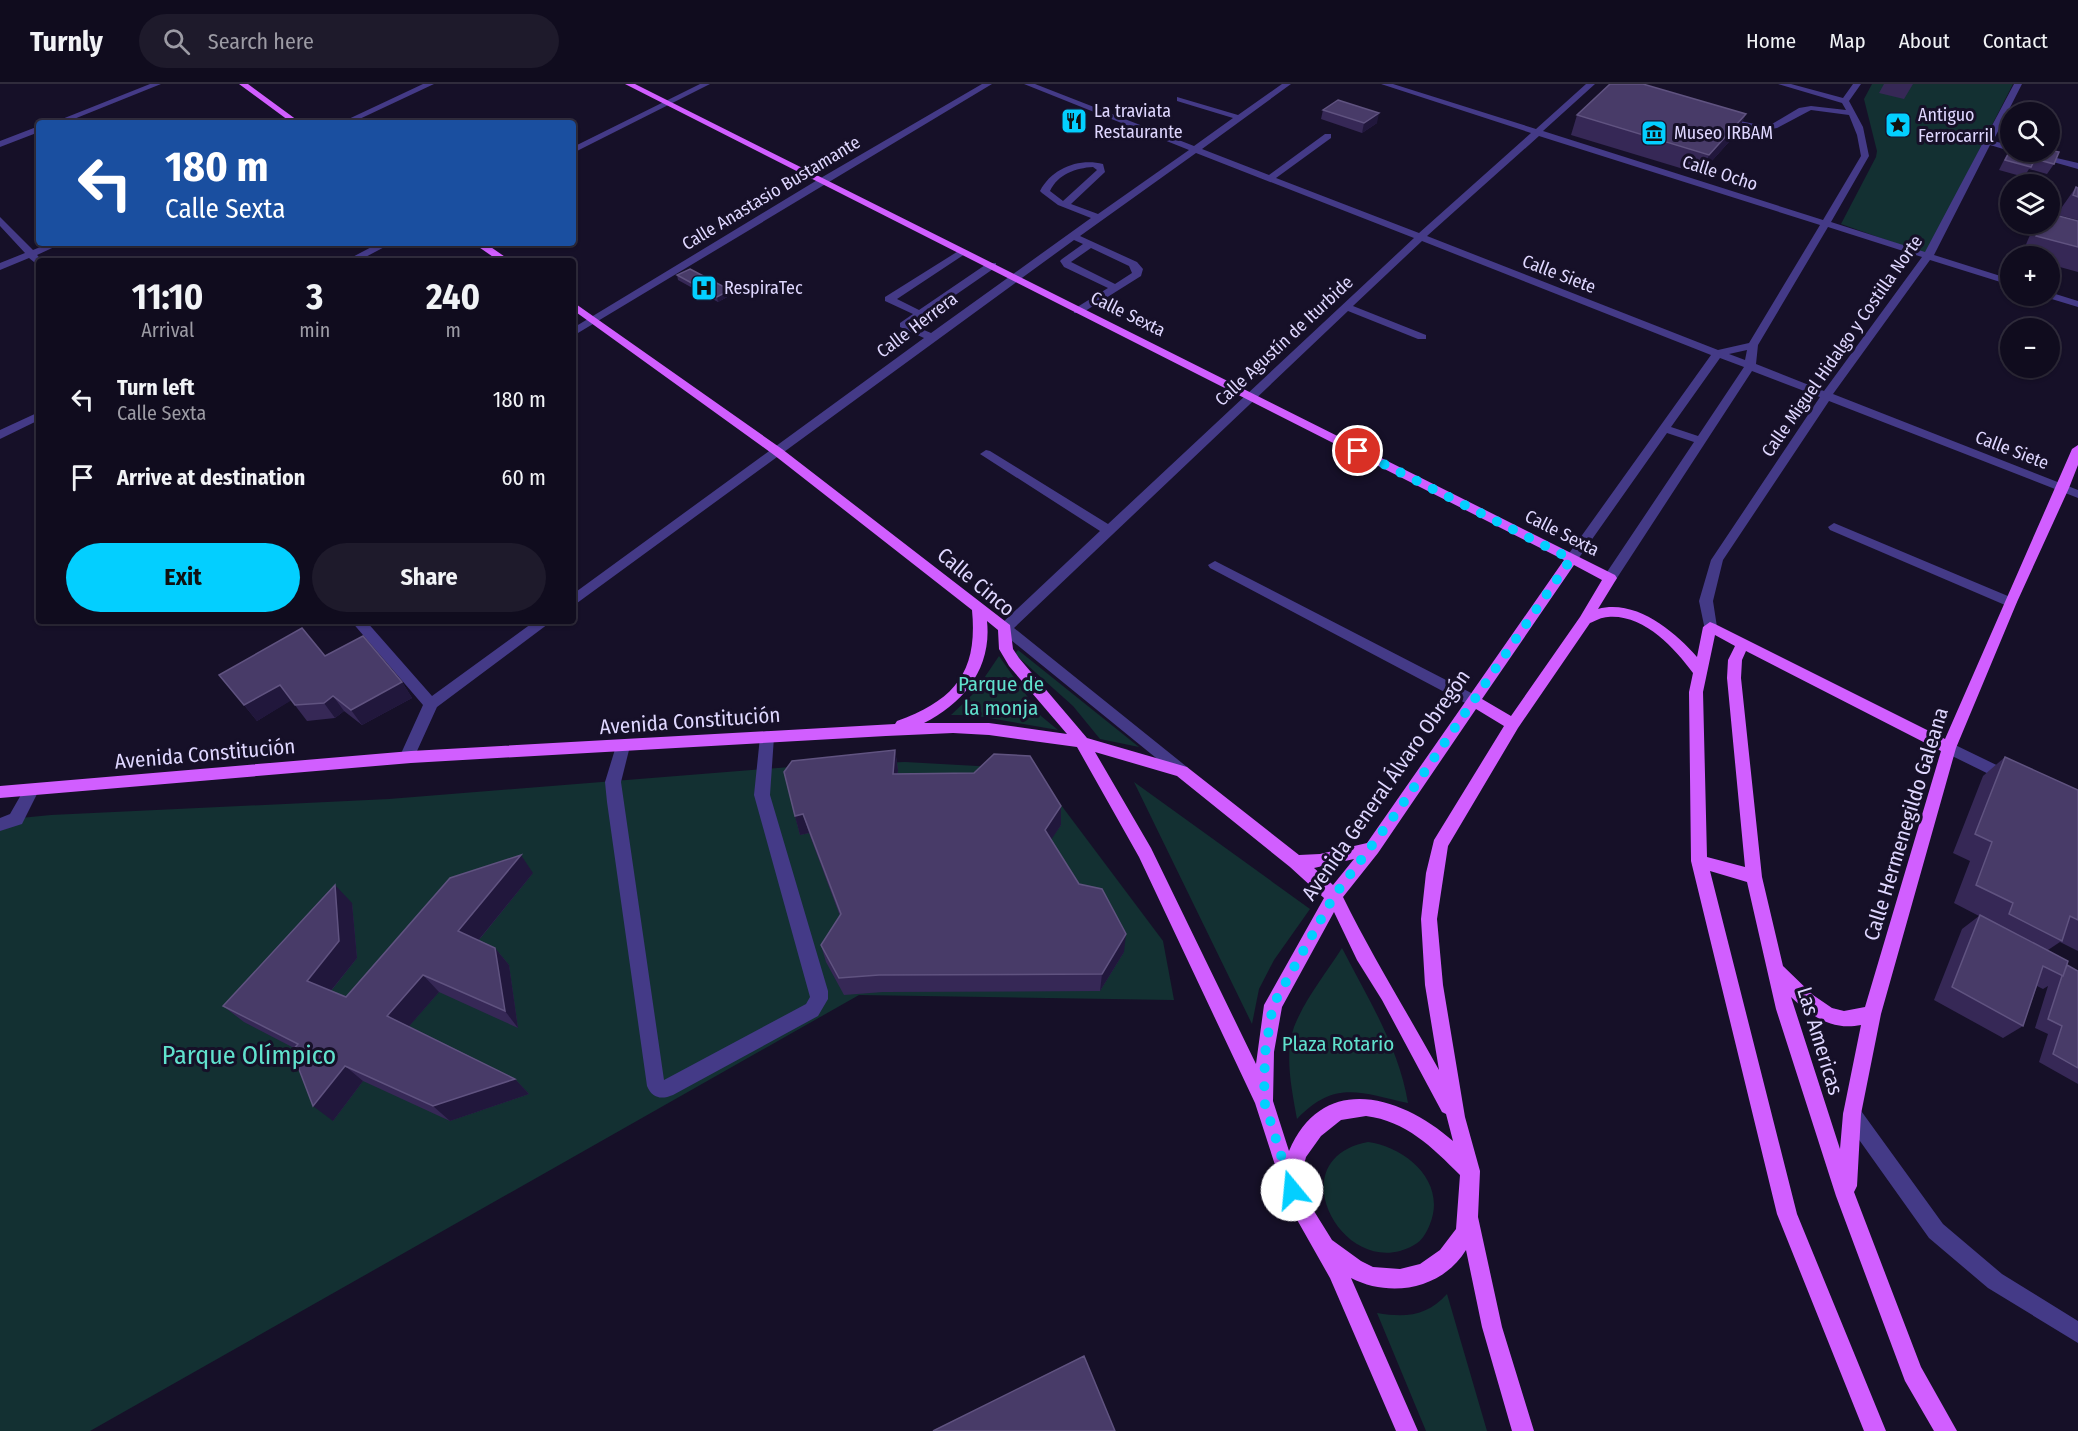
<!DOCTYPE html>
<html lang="en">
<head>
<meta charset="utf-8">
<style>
	:root { --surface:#100c1e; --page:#1e1a2b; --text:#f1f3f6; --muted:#9c9ba4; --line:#302c3c; --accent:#03cfff }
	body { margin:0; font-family:"Fira Sans Condensed",sans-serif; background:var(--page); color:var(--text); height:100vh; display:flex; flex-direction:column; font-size:22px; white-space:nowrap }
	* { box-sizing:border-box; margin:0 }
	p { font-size:20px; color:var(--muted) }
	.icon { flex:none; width:33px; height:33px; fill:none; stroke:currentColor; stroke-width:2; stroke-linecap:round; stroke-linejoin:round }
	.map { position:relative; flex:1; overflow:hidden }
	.drawer { position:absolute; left:36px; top:174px; width:540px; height:366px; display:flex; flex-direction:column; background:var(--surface); border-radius:6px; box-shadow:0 2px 4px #0004,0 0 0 2px var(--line) }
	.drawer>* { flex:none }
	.hud { position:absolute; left:36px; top:36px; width:540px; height:126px; border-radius:6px; box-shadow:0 2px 4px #0004,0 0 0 2px var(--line); background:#1a4fa0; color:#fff; overflow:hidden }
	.fabs { position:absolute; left:2000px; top:18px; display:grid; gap:12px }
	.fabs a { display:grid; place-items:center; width:60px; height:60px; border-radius:50%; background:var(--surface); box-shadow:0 2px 4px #0004,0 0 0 2px var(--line); font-size:30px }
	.pin { position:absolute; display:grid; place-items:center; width:51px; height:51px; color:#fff; margin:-26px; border:3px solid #fff; border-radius:50%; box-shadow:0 2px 6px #0007 }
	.me { position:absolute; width:66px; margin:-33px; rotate:343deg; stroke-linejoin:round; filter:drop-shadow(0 0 4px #0008) }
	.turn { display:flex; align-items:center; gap:21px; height:126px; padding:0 30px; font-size:27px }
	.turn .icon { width:78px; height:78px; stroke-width:2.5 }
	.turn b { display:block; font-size:42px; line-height:51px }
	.eta { display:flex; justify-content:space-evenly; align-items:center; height:102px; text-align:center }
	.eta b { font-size:36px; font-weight:700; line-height:42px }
	.action { display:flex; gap:12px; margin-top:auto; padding:12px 30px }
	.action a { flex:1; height:69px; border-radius:36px; background:var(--accent); color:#111; font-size:24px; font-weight:700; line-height:69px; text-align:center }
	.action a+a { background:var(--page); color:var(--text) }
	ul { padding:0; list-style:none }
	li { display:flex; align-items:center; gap:18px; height:78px; padding:0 30px }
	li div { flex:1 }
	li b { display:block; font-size:22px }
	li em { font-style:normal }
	header { display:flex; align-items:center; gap:36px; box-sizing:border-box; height:84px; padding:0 30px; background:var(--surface); border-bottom:2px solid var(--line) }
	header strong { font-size:28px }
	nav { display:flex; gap:33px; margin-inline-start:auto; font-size:21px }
	.search { width:420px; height:54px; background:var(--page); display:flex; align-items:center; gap:15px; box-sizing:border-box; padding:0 21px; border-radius:33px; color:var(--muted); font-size:22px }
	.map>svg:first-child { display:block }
	.green { fill:#133032 }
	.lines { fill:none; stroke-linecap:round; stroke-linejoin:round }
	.minor { fill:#443a87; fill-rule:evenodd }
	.major { fill:#d15eff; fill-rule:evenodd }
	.wall { fill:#362856 }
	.shaded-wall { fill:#21173c }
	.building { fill:#483b68; stroke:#605380; stroke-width:1.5 }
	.route { stroke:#03cfff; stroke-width:10; stroke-dasharray:0 18 }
	.labels { text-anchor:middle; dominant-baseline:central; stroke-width:6; stroke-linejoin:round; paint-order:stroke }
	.far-poi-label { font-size:18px; fill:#dfd7ff; stroke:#161028; text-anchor:start }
	.far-street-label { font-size:18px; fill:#dfd7ff; stroke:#161028 }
	.street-label { font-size:21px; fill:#dfd7ff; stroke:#161028 }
	.park-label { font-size:21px; fill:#60e1cd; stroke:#161028 }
	.near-park-label { font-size:26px; fill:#60e1cd; stroke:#161028 }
</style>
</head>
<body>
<header>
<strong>Turnly</strong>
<div class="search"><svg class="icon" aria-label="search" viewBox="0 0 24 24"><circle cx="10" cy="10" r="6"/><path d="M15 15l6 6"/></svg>Search here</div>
<nav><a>Home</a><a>Map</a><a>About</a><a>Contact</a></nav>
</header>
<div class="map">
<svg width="2078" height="1347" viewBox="0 0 2078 1347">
	<rect width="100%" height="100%" fill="#161028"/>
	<path class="green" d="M1872,0H2013L1926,170L1841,140L1876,73L1877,67L1864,15Z
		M1018,566L1139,663L1100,655L1073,622L1015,570Z
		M999,572L1041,632L1058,646L972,631H951L974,609Z
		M905,678L1034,685L1163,857L1174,916L859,911L90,1347H0V736L51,731L389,715L803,682Z
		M1134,698L1310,825L1274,876L1259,905L1252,940Z
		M1342,864C1367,913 1399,963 1408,1019C1361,1009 1335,995 1297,1035C1292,1007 1284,971 1294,943C1305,915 1326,889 1342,864Z
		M1368,1058C1406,1063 1447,1098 1430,1140C1427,1148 1422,1157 1414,1161C1345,1201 1276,1075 1368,1058Z
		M1447,1210L1487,1347H1426L1377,1229C1406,1234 1427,1232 1447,1210Z"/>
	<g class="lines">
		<path class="minor" d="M150,0H161L64,39H52Z
			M423,0H434L351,39H340Z
			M700,0H710L573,69V63Z
			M982,0H992L573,252V244L819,95Z
			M1024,0H1035L1194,62L1233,34L1177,17V13L1238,31L1282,0H1291L1202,65L1269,91L1325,50H1331V54L1276,94L1419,149L1531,49L1381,0H1393L1536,45L1586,0H1595L1543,47L1823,136L1861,72L1857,51L1849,31L1811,26L1777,44L1760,47L1716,36L1720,33L1760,41L1772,40L1799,24L1811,22L1846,26L1842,19L1778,0H1791L1843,14L1853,0H1861L1849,17L1863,43L1869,72L1831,138L1925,168L2014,0H2022L1993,57L2010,61V67L1990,61L1934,171L2010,195V201L1930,176L1833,310L2078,406V414L1829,317L1723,476L1713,517L1717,543L1710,548L1705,546L1699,517L1711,476L1820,313L1752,287L1615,497H1605L1603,494L1605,491L1694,358L1667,349L1576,478H1566L1565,475L1711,271L1422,157L1353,222L1426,251V255H1418L1348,227L1014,544L1187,683L1190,687L1187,691H1177L1000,547L998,544L1000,541L1100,447L980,370L986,366L990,367L1108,440L1414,154L1196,69L1080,152L1137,178L1143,185L1141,192L1082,229H1074V225L1108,204L1064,183L1060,177L1062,175L1083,160L1074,156L573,522V510L924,254L900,243V239L913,230L885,217V213L960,166L968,168L897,215L919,226L988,179H996V183L912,241L931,249L1091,134L1058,121L1042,109L1040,107C1052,84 1079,74 1103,80L1105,88L1071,120L1098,130L1189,66ZM1539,52L1820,141L1749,259L1718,266L1427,152ZM1093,83L1097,86L1063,117L1050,107C1058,90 1076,84 1093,83ZM1828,143L1922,173L1824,307L1756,280L1758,261ZM1091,164L1129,182L1132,189L1115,200L1071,178ZM1747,266L1745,276L1729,270ZM1720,274L1744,283L1698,352L1671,343Z
			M39,42V48L0,63V57Z
			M2018,68H2031L2078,79V85Z
			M0,133L33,166L50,159H63L37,171L43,177H39V182L29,174L0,186V179L25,169L0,142Z
			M379,159H392L358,177H345Z
			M2049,208L2078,217V223L2045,213L2044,212H2049Z
			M39,328V336L0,355V346Z
			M1834,439L2015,515L2017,518L2015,521H2005L1830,446L1828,443Z
			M1215,477L1479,613L1481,617L1479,621H1469L1210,484L1208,481Z
			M351,537H366L432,612L535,537H552L437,623L412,678H402L399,674L423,621Z
			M767,647L772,649L774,653L770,711L828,907V915L818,932L673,1011C661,1016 652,1014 647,1002L607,718L605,698L616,662L618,658H628L630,662L621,698L664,996L806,920L810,913L754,711L760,653L762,649Z
			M1949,658L2013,689L2016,693L2013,697H2003L1944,668L1942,664L1944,660Z
			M31,700L36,702L39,706L22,740L0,747V734L10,730L26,702Z
			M1852,1021L1859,1024L1943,1140L2002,1190L2078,1237V1259L1988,1204L1929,1154L1845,1036L1843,1030L1845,1024Z"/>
		<path class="major" d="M239,0H248L301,39H292Z
			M625,0H635L1615,491L1617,494L1598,525C1636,515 1674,547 1697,573L1703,543L1710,538L1715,540L1945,655L2072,365L2078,361V381L2069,404L2017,518L1956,664L1881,930L1861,1030L1857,1102L1854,1108L1921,1283L1957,1347H1934L1905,1297L1836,1112L1776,925L1747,798L1710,787L1797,1130L1886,1347H1864L1777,1130L1691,777L1689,608L1693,589C1674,563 1643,530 1608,533C1602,533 1595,537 1590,539L1518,644L1448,762L1437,835L1443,901L1465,1033L1480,1087L1478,1133L1502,1243L1534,1347H1512L1482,1243L1466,1166C1441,1206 1390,1214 1351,1194L1418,1347H1396L1330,1194L1287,1118L1255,1019L1139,773L1077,663L989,651L953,649L886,652L411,679L0,714V702L411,667L895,640L897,637C955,616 978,588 972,526L774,371L573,226V218L782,365L1010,541L1013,565L1019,574L1087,654L1187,683L1299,771L1320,770L1367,759L1564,476ZM1574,481L1602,496L1580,533L1511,632L1482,615ZM987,537L998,546L999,565L1009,582L1067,650L989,639H924C964,619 992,584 987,537ZM1715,551L1735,562L1728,576L1727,594L1745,783L1707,773L1703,608ZM1746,567L1941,667L1865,923L1844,927L1832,924L1813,911L1783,882L1762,793L1741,594L1742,576ZM1476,625L1504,642L1434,756L1426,789L1421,835L1425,901L1439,986C1407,928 1372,872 1343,813L1378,769ZM1095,668L1177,692L1290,783L1324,814L1264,921L1256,980L1151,764ZM1354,775L1333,801L1314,784ZM1334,828L1357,876L1382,916L1442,1028L1446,1030L1453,1057C1402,1012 1323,987 1289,1067L1273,1017L1274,968L1282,923ZM1791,913C1811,932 1832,947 1861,941L1843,1030L1840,1065ZM1366,1032C1406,1037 1432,1063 1460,1091L1456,1145L1440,1166L1420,1180L1400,1185L1373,1183L1361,1177L1332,1156L1304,1111L1301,1092L1306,1073L1321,1052L1341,1036Z
			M473,159H485L511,177H499Z"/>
	</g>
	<path class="wall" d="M1884,0H1913L1904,15L1879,9Z
		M1323,26L1377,39L1362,49L1321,35Z
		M1746,30L1737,49L1700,90L1571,51L1577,31Z
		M2010,64V68L2054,80L2047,90L2029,85L2024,93L1999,86Z
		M2076,103L2078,104V136L2058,131L2062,123Z
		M2059,132L2078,137V188L2049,180V172H2021L2030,151L2038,140H2049L2057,134Z
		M677,191L731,211L718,218L678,196Z
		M325,572L402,598L412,614L362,641L344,627L335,634L307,637L291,616L257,637L244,621Z
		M895,666L898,686V690L1061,741L1051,755L1079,800L1124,868L1100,907L883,908L844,911L826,878L821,861L840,832L809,749L800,751L795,732Z
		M2005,673L2078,728V867L2060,858L2048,866L2067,881L2078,887V1000L2039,978L2048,950L2035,944L2048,902L2043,905L2037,902L2023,942L2003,954L1934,916L1962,845L1979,832L1954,819L1970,777L1953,769L1983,692Z
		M533,789L479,856L495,864L509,881L518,944L439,908L409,942L515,995L529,1010L450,1037L363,997L333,1037L294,964L244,938L223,922L352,819L357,874L331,907L346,913Z"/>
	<path class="shaded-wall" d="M1379,29L1377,39L1362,49L1364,39Z
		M1746,30L1737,49L1700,90L1709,71Z
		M730,206L731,211L718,218L717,213Z
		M402,598L412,614L362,641L351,626Z
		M280,601L292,616L257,637L244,621Z
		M333,612L344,627L335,634L324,619Z
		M895,666L898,686L896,709L893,690Z
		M1061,722V741L1045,765V746Z
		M803,730L809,749L800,751L795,732Z
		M521,771L533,789L472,864L458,847Z
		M335,801L352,819L357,874L325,914L307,897Z
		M1126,850L1124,868L1100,907L1102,890Z
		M495,864L509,881L518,944L505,927Z
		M423,891L439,908L404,948L387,932Z
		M345,982L363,997L333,1037L313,1022Z
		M515,995L529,1010L450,1037L433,1022Z"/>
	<path class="building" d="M1610,0H1643L1746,30L1709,71L1577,31Z
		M1338,16L1379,29L1364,39L1323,26Z
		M2049,66L2059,68L2054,80L2035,75L2031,83L2005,76L2010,67V68H2049Z
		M2076,103L2078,104V113L2073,111Z
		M2049,132L2057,134L2059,132L2078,137V163L2036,152L2041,140H2049Z
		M690,185L730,206L717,213L677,191Z
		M302,544L325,572L363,552L402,598L351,626L333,612L324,619L295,621L280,601L244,621L219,591Z
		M895,666L893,690L974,689L994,670L1030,672L1061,722L1045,746L1079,800L1102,805L1126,850L1102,890L879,891L839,894L821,861L841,830L803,730L795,732L784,688L792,677Z
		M2005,673L2078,706V836L2070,832L2062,857L2009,830L2013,819L1976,801L1992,758L1975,750Z
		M521,771L458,847L495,864L505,927L423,891L387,932L515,995L433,1022L345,982L313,1022L292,967L298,960L223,922L335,801L339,857L307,897L346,913L450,794Z
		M1980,831L2068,877L2063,892L2043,882L2023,942L1952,903Z
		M2067,881L2078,887V984L2053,970L2062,942L2048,935L2062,892H2063Z
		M1084,1272L1115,1347H933Z"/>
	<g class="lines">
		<path class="route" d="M1292,1106L1264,1017L1265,969L1273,921L1334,812L1397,728L1571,475L1358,367"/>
	</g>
	<defs>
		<g id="restaurant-square" transform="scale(1.35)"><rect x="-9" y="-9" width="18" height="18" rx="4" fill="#03cfff" stroke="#161028"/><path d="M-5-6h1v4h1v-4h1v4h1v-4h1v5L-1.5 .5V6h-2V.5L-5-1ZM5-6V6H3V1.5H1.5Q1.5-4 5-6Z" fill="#111"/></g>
		<g id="sight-square" transform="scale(1.35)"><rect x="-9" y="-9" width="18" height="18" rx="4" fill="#03cfff" stroke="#161028"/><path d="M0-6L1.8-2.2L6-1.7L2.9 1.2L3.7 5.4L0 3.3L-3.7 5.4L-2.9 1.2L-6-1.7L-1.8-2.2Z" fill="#111"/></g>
		<g id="museum-square" transform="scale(1.35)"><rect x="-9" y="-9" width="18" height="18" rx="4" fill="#03cfff" stroke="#161028"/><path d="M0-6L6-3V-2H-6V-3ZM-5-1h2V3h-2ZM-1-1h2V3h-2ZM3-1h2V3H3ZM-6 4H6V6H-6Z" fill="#111"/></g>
		<g id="hospital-square" transform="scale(1.35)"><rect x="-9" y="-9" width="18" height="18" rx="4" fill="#03cfff" stroke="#161028"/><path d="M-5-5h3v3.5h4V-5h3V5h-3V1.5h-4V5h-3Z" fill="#111"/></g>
	</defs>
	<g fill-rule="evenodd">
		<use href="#restaurant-square" x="1074" y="37"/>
		<use href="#sight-square" x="1898" y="41"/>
		<use href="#museum-square" x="1654" y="49"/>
		<use href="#hospital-square" x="704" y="204"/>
	</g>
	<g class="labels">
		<g class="far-poi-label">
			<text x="1094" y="27">La traviata<tspan x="1094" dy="21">Restaurante</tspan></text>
			<text x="1918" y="31">Antiguo<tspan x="1918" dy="21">Ferrocarril</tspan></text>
			<text x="1674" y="49">Museo IRBAM</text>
			<text x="724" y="204">RespiraTec</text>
		</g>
		<g class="far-street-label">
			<text transform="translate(1720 89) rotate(18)">Calle Ocho</text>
			<text transform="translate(771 109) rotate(-31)">Calle Anastasio Bustamante</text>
			<text transform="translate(1559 190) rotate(21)">Calle Siete</text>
			<text transform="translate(1128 230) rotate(26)">Calle Sexta</text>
			<text transform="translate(917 241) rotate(-37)">Calle Herrera</text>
			<text transform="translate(1284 257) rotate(-43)">Calle Agustín de Iturbide</text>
			<text transform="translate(1842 262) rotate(-55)">Calle Miguel Hidalgo y Costilla Norte</text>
			<text transform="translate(2012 366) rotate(21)">Calle Siete</text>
			<text transform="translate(1562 449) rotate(27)">Calle Sexta</text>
		</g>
		<g class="street-label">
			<text transform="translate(976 498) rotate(40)">Calle Cinco</text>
			<text transform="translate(690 637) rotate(-4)">Avenida Constitución</text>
			<text transform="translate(205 670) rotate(-5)">Avenida Constitución</text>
			<text transform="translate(1386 701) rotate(-55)">Avenida General Álvaro Obregón</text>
			<text transform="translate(1906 740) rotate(-73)">Calle Hermenegildo Galeana</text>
			<text transform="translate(1820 957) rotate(73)">Las Americas</text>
		</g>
		<g class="park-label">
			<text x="1001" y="600">Parque de<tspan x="1001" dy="24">la monja</tspan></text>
			<text x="1338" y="960">Plaza Rotario</text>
		</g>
		<g class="near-park-label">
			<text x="249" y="971">Parque Olímpico</text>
		</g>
	</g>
</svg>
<div class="fabs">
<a><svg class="icon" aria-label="search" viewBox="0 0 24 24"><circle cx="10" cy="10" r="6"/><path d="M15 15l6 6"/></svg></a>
<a><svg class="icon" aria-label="layers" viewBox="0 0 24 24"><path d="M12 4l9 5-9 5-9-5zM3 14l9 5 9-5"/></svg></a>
<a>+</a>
<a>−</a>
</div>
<div class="pin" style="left:1358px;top:367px;background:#d93025"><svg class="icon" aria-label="arrive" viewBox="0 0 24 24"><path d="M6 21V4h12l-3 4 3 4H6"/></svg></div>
<svg class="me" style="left:1292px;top:1106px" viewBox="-20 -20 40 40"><circle r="19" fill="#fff"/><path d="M0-13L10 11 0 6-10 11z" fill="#03cfff"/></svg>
<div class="hud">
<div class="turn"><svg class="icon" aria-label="left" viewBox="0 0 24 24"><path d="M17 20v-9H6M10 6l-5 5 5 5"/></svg><div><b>180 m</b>Calle Sexta</div></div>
</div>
<section class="drawer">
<div class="eta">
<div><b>11:10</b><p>Arrival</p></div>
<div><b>3</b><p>min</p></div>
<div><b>240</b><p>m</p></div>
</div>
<ul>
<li><svg class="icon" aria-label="left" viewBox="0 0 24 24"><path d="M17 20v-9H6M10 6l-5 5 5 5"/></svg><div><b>Turn left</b><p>Calle Sexta</p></div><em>180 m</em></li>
<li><svg class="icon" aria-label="arrive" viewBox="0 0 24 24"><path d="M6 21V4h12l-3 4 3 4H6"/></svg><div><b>Arrive at destination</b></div><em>60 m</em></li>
</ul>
<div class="action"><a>Exit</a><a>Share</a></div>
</section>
</div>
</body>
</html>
